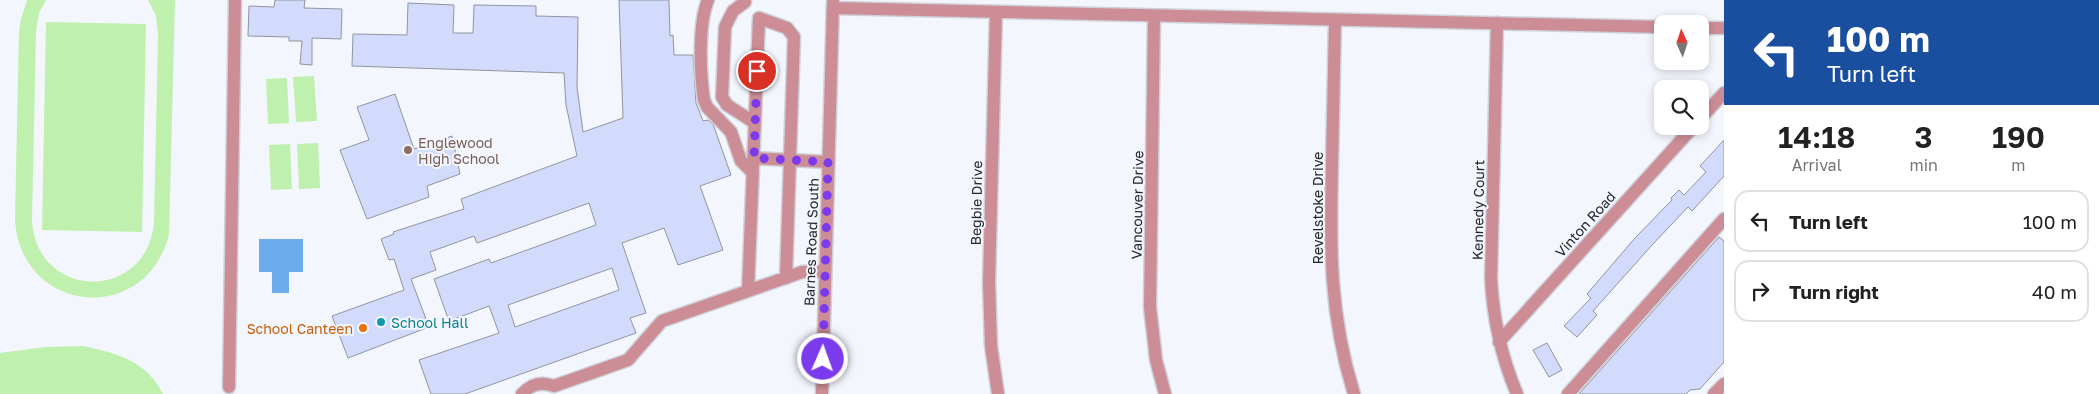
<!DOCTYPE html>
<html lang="en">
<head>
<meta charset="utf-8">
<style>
	:root { --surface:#fff; --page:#f2f2f2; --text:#222; --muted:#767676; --line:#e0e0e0 }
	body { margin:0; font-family:"Golos Text",sans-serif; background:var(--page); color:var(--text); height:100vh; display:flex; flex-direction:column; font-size:19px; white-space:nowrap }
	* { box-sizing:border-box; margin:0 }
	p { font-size:16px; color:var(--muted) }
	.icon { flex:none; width:28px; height:28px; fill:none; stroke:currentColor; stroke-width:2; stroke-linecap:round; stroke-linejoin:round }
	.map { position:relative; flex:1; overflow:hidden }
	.sheet { display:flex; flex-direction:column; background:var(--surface); width:375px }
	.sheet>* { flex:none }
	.hud { background:#1a4fa0; color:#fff; overflow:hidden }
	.needle { width:32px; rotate:357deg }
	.fabs { position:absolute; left:1654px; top:15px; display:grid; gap:10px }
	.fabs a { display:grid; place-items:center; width:55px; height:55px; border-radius:10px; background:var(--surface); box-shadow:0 2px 8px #0003; font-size:25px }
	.pin { position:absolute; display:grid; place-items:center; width:42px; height:42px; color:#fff; margin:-21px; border:2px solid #fff; border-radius:50%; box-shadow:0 1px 5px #0007 }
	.me { position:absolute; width:55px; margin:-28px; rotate:2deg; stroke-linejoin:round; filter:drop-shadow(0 0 4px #0008) }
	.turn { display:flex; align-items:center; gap:18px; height:105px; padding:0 20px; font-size:22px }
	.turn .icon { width:65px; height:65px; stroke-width:2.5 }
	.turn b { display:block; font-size:35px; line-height:42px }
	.eta { display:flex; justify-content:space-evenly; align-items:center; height:85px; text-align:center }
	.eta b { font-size:30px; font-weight:600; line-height:35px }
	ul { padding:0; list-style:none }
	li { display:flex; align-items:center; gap:15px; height:62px; margin:0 10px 8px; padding:0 10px; border:2px solid var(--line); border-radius:15px }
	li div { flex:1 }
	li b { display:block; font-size:19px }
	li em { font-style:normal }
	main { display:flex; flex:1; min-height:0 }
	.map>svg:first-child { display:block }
	.green { fill:#bff0ae }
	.water { fill:#6caced }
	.building { fill:#d2dbfc; stroke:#92949d; fill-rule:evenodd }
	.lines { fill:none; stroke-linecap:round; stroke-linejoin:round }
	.minor-casing { stroke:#cfd1d8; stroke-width:15 }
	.minor { stroke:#cd8d96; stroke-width:12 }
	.route { stroke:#7c3aed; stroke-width:9; stroke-dasharray:0 16.2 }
	.education-dot { fill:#8d6e63; stroke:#f4f6fe; stroke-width:2 }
	.culture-dot { fill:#0f9aa8; stroke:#f4f6fe; stroke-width:2 }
	.food-dot { fill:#e8710a; stroke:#f4f6fe; stroke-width:2 }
	.labels { text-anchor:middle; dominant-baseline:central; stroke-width:4; stroke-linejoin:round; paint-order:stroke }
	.education-label { font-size:14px; fill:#785e54; stroke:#f4f6fe; text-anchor:start }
	.street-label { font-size:14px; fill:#25262a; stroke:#f4f6fe }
	.culture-label { font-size:14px; fill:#0d838f; stroke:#f4f6fe; text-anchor:start }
	.food-label { font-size:14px; fill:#c56008; stroke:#f4f6fe; text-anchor:end }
</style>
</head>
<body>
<main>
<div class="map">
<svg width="1724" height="394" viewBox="0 0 1724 394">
	<rect width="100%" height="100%" fill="#f4f6fe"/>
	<path class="green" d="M27,0H46L39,13L36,32L32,220C36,300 146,303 154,223L158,35L156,16L148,0H175L169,235C145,327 20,314 15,219L19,31L21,19Z
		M46,22L146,24L142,232L42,230Z
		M314,76L317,121L296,122L293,77Z
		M287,78L289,123L268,124L266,79Z
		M318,143L320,188L299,189L297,144Z
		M290,144L292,189L271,190L269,145Z
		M84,346C117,354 146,360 163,394H0V353L45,347Z"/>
	<path class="water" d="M259,239H303V272H289V293H272V272H259Z"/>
	<path class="building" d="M275,0H305L304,8L342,9L341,39L312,38V65L300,64L302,41H289V37L248,36L249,6L274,7Z
		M619,0H669L670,36L673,35L674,55H693L696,103L703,121L708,120L713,124L731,175L700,186L723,250L678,265L664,228L622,243L646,313L630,318L636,333L465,394H431L419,360L499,333L489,306L449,321L434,279L489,259L491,263L596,225L589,203L477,243L474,236L430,252L436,270L411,279L429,327L348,358L332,316L404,290L394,259L389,260L381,239L394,234L393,232L464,209L461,199L577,156L566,105L564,73L352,66L353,34L407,35L408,3L454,5L453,33H473L474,5L536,6V16L578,17L577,87L583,132L623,118ZM612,268L619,290L515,327L508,305Z
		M395,94L414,149L452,136L460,174L427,186L429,197L367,219L340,150L369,140L357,107Z
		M1724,140V176L1692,211L1688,207L1653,244L1593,311L1597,315L1577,337L1564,326L1591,298L1587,294L1635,238L1672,200L1671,198L1679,190L1684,195L1686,193L1706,172L1700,166Z
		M1719,237L1724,241V362L1700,389L1690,390L1686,394H1579Z
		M1547,343L1562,370L1549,377L1533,350Z"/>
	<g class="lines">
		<g class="minor-casing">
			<path id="minor" d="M708,0C698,24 700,73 704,100L707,107L731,132L741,161L753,173
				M745,2L733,11L725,27L722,97L727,105L755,123
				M833,8L1662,27
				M996,12L989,282L991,346L998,394
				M1154,16L1150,307L1156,360L1165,394
				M1335,20C1334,68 1333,116 1332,164C1330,248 1329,313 1354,394
				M1497,23L1491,278C1493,319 1501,356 1517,394
				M1700,28H1724
				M1700,119L1724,93
				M754,158L828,162
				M748,291L759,18L787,28L794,37L786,278
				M1499,342L1694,126
				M229,387L235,0
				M522,394C531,384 541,381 554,386L628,360L662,321L802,272L825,271
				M822,394L833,2
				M1568,394L1724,219
				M1714,394L1724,384"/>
		</g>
		<use href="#minor" class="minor"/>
	</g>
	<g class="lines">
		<path class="route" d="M757,71L754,158L828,162L823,359"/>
	</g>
	<circle class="education-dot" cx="408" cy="150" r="5"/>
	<circle class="culture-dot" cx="381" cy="322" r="5"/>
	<circle class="food-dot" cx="363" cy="328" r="5"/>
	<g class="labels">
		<g class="education-label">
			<text x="418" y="142">Englewood<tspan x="418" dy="16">High School</tspan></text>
		</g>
		<g class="street-label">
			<text transform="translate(976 203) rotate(-89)">Begbie Drive</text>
			<text transform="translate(1137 205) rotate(-89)">Vancouver Drive</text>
			<text transform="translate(1317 208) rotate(-90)">Revelstoke Drive</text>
			<text transform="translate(1478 210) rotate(-89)">Kennedy Court</text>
			<text transform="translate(1585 224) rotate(-48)">Vinton Road</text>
			<text transform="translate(811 242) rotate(-88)">Barnes Road South</text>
		</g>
		<g class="culture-label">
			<text x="391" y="322">School Hall</text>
		</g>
		<g class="food-label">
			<text x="353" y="328">School Canteen</text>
		</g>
	</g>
</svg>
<div class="fabs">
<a><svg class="needle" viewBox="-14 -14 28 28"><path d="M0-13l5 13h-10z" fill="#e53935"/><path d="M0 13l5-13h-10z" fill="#767676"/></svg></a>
<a><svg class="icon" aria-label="search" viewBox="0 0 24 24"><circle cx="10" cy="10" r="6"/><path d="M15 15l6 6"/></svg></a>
</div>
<div class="pin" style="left:757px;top:71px;background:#d93025"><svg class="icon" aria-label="arrive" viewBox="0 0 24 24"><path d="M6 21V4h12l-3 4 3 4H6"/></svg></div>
<svg class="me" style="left:823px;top:359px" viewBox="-20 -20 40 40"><circle r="17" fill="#7c3aed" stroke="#fff" stroke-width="3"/><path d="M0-11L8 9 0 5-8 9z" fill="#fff"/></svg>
</div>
<section class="sheet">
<div class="hud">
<div class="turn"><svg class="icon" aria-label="left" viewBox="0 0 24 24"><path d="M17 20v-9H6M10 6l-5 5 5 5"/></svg><div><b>100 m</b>Turn left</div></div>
</div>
<div class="eta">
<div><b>14:18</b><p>Arrival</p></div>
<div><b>3</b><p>min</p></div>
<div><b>190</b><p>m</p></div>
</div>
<ul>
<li><svg class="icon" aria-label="left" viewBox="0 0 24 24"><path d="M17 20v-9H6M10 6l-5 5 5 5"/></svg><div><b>Turn left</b></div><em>100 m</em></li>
<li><svg class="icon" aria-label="right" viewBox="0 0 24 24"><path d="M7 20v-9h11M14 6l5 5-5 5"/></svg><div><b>Turn right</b></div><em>40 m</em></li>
</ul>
</section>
</main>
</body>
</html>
